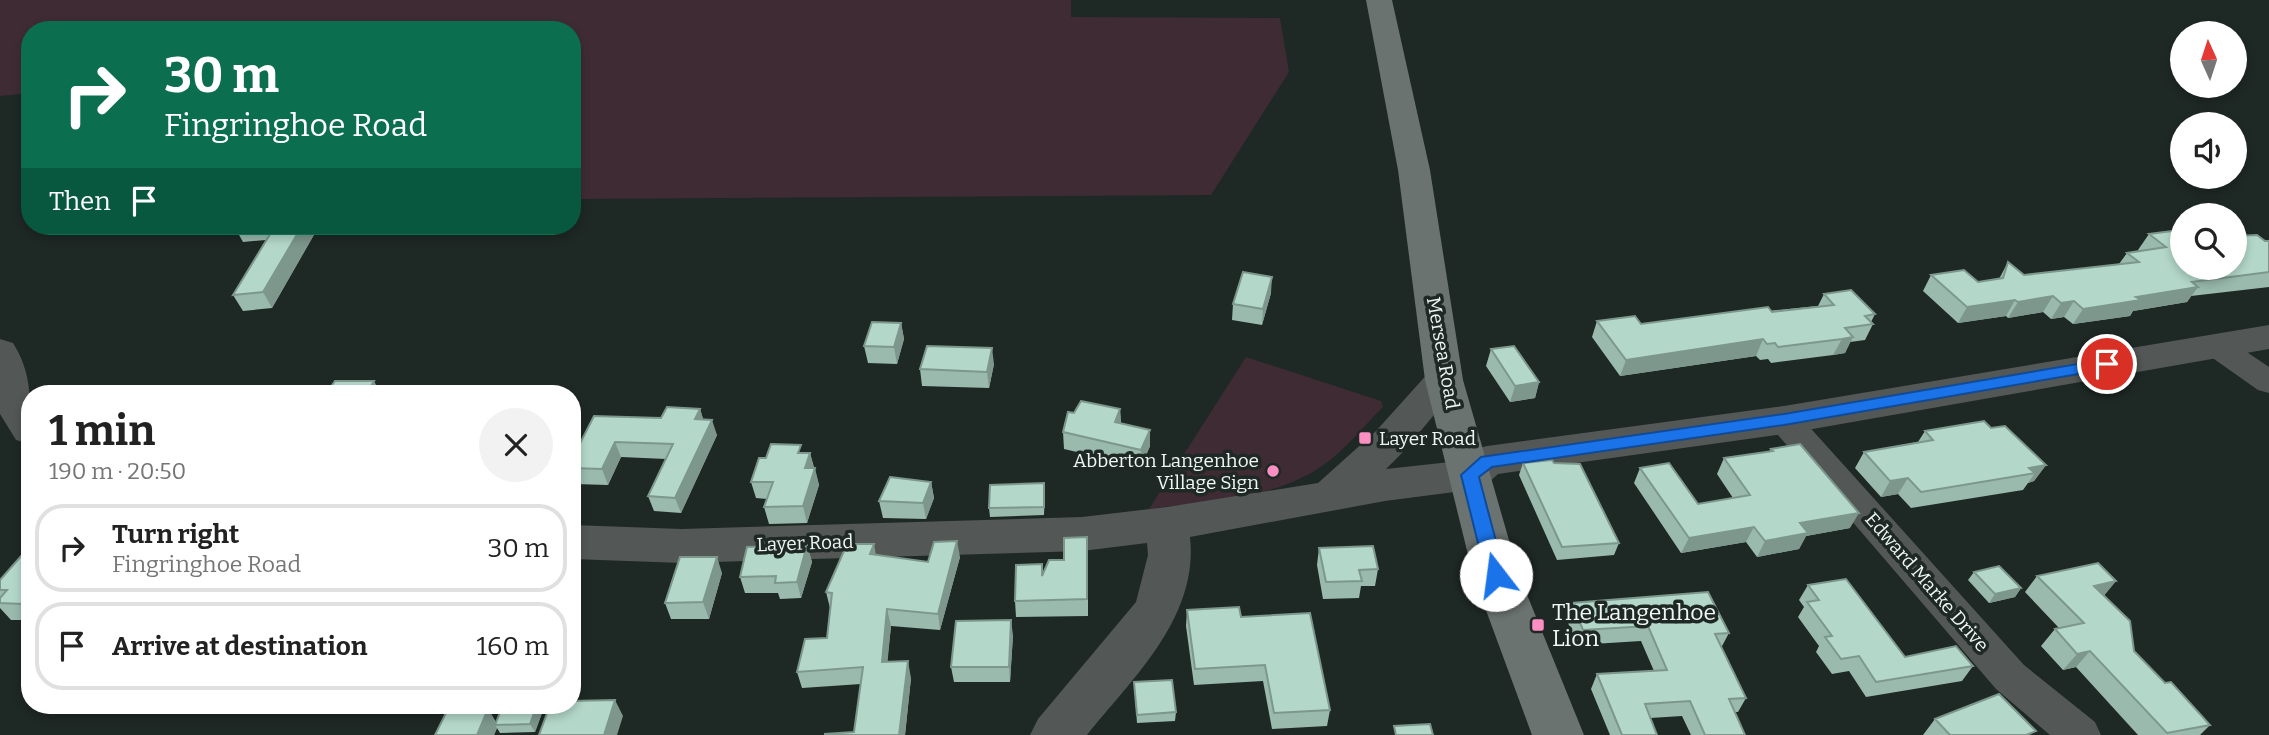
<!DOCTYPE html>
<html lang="en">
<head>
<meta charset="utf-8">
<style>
	:root { --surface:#fff; --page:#f2f2f2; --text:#222; --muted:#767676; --line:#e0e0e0 }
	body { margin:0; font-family:Bitter,serif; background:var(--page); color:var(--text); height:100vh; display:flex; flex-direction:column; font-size:26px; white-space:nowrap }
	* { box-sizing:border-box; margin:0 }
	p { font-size:23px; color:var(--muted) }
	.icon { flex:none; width:38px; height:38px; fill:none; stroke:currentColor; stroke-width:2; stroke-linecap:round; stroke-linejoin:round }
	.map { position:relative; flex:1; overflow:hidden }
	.panel { position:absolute; left:21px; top:385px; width:560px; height:329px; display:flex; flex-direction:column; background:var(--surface); border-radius:28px; box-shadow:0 4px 10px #0003 }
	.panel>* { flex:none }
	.banner { position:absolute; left:21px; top:21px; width:560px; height:214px; border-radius:28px; box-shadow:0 4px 10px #0003; background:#0b6e4f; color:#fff; overflow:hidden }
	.needle { width:46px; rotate:357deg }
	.fabs { position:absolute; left:2170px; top:21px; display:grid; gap:14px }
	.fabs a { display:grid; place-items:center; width:77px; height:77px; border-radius:50%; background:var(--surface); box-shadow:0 4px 10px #0003; font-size:35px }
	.pin { position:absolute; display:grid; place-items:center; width:60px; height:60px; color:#fff; margin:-30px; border:4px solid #fff; border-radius:50%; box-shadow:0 2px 7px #0007 }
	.me { position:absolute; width:77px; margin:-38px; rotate:345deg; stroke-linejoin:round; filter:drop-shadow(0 0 5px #0008) }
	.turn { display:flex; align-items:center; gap:24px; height:147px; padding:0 28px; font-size:32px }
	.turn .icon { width:91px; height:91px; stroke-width:2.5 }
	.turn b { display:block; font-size:49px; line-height:60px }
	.then { display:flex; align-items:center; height:66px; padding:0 28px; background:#0003; gap:14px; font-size:26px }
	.round { display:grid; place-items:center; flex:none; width:74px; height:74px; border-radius:37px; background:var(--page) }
	.headline { display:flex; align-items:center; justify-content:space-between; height:119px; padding:0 28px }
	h1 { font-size:42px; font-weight:700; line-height:52px }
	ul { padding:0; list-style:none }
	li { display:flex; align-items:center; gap:21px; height:88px; margin:0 14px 10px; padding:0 14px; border:4px solid var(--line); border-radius:28px }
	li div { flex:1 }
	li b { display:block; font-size:26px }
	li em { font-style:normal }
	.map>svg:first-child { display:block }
	.green { fill:#3f2b33 }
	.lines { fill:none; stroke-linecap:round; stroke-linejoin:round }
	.minor { fill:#535756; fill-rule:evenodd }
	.tertiary { fill:#535756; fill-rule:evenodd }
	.secondary { fill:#6b7370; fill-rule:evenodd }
	.wall { fill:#9abaae }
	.shaded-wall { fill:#7d978d }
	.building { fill:#b3d8ca; stroke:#7d978d; stroke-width:2 }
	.route { fill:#1a73e8; stroke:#114b97; stroke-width:2 }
	.poi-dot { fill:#fc8fc1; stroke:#1e2824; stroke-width:2.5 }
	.labels { text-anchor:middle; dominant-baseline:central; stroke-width:7; stroke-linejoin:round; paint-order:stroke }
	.street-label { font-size:19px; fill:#eff6f3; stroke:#1e2824 }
	.poi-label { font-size:19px; fill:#eff6f3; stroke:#1e2824; text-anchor:start }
	.near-poi-label { font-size:23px; fill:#eff6f3; stroke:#1e2824; text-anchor:start }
</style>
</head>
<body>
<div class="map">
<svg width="2269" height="735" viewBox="0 0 2269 735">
	<rect width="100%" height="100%" fill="#1e2824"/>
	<path class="green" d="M0,0H1071V17L1280,18L1289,72L1211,195L572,199V30H30V93L0,96Z
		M1246,357L1381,401L1383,407C1362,428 1341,455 1316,470C1267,500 1204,501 1149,509Z"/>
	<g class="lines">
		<path class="minor" d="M2215,335L2226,338L2269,367V393L2258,390L2204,352L2200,345L2204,338Z
			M1784,408L1796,412L2024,665L2095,722L2101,735H2050L1996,689L1772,428L1768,420L1772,412Z"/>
		<path class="tertiary" d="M2269,325V349L1784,434L1498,474L1485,486L1470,490L1385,501L1190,537C1199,617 1133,678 1087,735H1030L1038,719L1136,602L1148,555L1147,543L1082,551L682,563L572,559V525L682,529L1082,517L1167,507L1318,483L1376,431L1430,371L1444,367L1458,371L1463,380L1404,451L1386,469L1459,461L1472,450L1487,446L1784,406Z
			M0,339L13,343C34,376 30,407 30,444L16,440L0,414Z"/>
		<path class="secondary" d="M1366,0H1392L1430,170L1463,380L1519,575L1584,735H1532L1473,575L1425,380L1398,170Z"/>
	</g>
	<path class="wall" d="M234,226H319L272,308L243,311L233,295L266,240L243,242Z
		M2180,230L2182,268L2236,237L2269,241V287L2191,296L2187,302L2133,311L2130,316L2073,324L2064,317L2051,319L2043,312L2008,318L2006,316L1958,323L1923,291L1931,275L1978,282L1999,279L2008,262L2024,275L2119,264L2127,253L2140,251L2138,250L2149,234Z
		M1271,293L1262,325L1232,320L1233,304Z
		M1824,294L1875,314L1871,322L1873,324L1865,340L1850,342L1845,353L1833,355L1771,363L1768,359L1760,360L1756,356L1620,376L1592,337L1597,321L1641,324L1818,306Z
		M901,323L904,339L897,364L868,363L864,346Z
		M1491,349L1539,382L1535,398L1510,402L1486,366Z
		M994,364L989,388L922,386L920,369Z
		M700,409L703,419L717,435L681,513L654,511L648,496L666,459L621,457L608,485L574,484L572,479V459L661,418Z
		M1120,409L1121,423L1150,446L1141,467L1064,449L1063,432L1074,413Z
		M1991,428L2046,465L2034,481L2028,483L2023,490L1911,508L1898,494L1881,497L1855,468L1864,452L1918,442L1925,431Z
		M1771,449L1850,528L1806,536L1799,549L1757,557L1746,542L1681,553L1634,483L1640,468L1698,504L1733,498L1717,474L1724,458L1769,452Z
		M803,453H810L819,485L807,523L769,524L764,507L767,499L756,498L751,482L766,458Z
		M1523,463L1619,543L1614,555L1557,560L1519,475Z
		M931,482L934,498L926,519L883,518L879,501Z
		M1045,492L1044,515L990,517L989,508Z
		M807,545L812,562L801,598L780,599L778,593H745L740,577Z
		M30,546V620H11L0,608V580Z
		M1319,548L1378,569L1375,586H1361L1359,598L1323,599L1317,565Z
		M1088,553V616L1016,617L1015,601L1043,574L1064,560Z
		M876,555L928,562L960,557L940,630L891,626L887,662L911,678L905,735H825L854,732L861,684L802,688L797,672L827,638L830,608L826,592Z
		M1974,572L2021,588L2015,597L1989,603L1968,580Z
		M722,573L709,619H671L665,603Z
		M2037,576L2116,581L2104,595L2134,651L2165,683L2210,725L2200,735H2138L2076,667L2063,670L2041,646L2055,629L2059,628L2025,592Z
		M1808,585L1905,657L1973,666L1962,681L1866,697L1849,671L1832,674L1816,652L1819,646L1798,617L1804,607L1799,600Z
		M1572,603L1729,633L1721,648L1746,698L1738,712H1735L1745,735H1691L1682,716L1650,718L1657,735H1610L1591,689L1597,674L1654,671L1641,641L1577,645L1566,618Z
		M1187,610L1241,617L1330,710L1327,726L1272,729L1263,681L1194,685L1186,626Z
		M1013,635L1010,682H954L951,667Z
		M1134,682L1176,712L1175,721L1137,723Z
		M503,705H545L535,732L500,733L497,728L494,735L488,709L496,722Z
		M1935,719L2032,735H1923Z"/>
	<path class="shaded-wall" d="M302,226H319L272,308L263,292Z
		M1272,277L1271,293L1262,325L1263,309Z
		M2198,287L2187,302L2133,311L2130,316L2073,324L2083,309L2136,297Z
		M2053,296L2043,312L2008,318L2018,302Z
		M2015,300L2006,316L1958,323L1967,307Z
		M2074,301L2064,317L2051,319L2061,303Z
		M901,323L904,339L897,364L894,347Z
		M1853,337L1845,353L1833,355L1842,339Z
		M1763,339L1756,356L1620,376L1626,360Z
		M992,348L994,364L989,388L987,372Z
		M374,381L381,394H366Z
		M1539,382L1535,398L1510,402L1515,386Z
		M700,409L705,425L695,419Z
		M1120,409L1121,426L1115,422Z
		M712,420L717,435L681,513L675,498Z
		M1150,430V446L1141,467V450Z
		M615,442L621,457L608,485L602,469Z
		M810,453L814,469L805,468Z
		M2046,465L2034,481L2028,483L2035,473L2029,468Z
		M815,468L819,485L807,523L803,506Z
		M1908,478L1898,494L1881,497L1890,481Z
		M931,482L934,498L926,519L923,503Z
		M1859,513L1850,528L1806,536L1799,549L1757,557L1765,541L1800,523Z
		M1754,527L1746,542L1681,553L1689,538Z
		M957,541L960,557L940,630L938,614Z
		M874,544L877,561L870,554Z
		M807,545L812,562L801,598L797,582Z
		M717,557L722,573L709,619L703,602Z
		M2116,581L2103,597L2094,586Z
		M2021,588L2015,597L1989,603L1995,594Z
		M30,596V611L23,604Z
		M887,609L891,626L886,678L882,662Z
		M1011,620L1013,635L1010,682L1009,667Z
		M2090,651L2076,667L2063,670L2077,654Z
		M908,661L911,678L905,735H899Z
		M615,700L623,716L617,735H604Z
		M537,705H545L535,732L530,724Z
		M488,709L497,725H495L497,728L494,735H477Z"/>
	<path class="building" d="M275,226H302L263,292L233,295Z
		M2180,230L2182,231V268H2235V236L2257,235L2265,241H2269V272L2192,282L2198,287L2136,297L2141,300L2083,309L2074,301L2061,303L2053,296L2018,302L2015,300L1967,307L1931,275L1964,270L1978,282L2003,278L2008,262L2024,275L2139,262L2127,253L2166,247L2149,234Z
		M1243,272L1272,277L1263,309L1233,304Z
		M1851,290L1875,314L1865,316L1873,324L1845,328L1853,337L1842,339L1778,347L1775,343L1767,344L1763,339L1626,360L1597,321L1635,316L1641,324L1768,307L1772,312L1834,305L1824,294Z
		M872,322L901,323L894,347L864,346Z
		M927,346L992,348L987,372L920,369Z
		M1514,346L1539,382L1515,386L1491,349Z
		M335,381H374L366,394H195L199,390L327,392Z
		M1081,401L1120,409L1115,422L1150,430L1141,450L1063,432L1068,412L1074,413Z
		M667,407L700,409L695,419L712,420L675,498L648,496L673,444L615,442L602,469L572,468V459L594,416L661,418Z
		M1984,421L1991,428L2005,426L2046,465L2029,468L2035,473L1921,492L1908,478L1890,481L1864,452L1933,440L1925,431Z
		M771,444L801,445L798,453H810L805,468H815L803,506L764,507L773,482H751L759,458H766Z
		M1800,444L1859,513L1800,523L1808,533L1765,541L1754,527L1689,538L1640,468L1669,463L1698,504L1750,495L1724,458L1773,451L1771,449Z
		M1552,460L1554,463L1580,464L1619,543L1562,547L1523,463Z
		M890,477L931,482L923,503L879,501Z
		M1044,483V507L989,508L990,485Z
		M1087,537V599L1015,601L1016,565L1042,564V576L1049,560H1064V538Z
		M957,541L938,614L887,609L882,662L908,661L899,735H825V734L854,732L863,667L797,672L805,639L827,638L832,593L826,592L847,544H874L870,554L928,562L934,542Z
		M807,545L797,582L775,583L776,576L740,577L747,547Z
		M30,546V596L23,604L0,603V598L7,590H0V580Z
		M1373,546L1378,569L1359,570L1362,581L1326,582L1319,548Z
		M680,557H717L703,602L665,603Z
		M2098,563L2116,581L2094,586L2130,621L2134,651L2165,683L2171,682L2210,725L2167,733L2090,651L2077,654L2055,629L2084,623L2037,576Z
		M1999,566L2021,588L1995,594L1974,572Z
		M1846,579L1905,657L1956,646L1973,666L1876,682L1859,656L1841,659L1825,637L1832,636L1807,602L1819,600L1808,585Z
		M1708,592L1729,633L1715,634L1746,698L1729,699L1745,735H1705L1690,701L1645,704L1657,735H1622L1597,674L1667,670L1648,626L1583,630L1572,603Z
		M1239,607L1241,617L1310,613L1330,710L1274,713L1265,665L1195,669L1187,610Z
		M1011,620L1009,667H951L956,621Z
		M1172,680L1176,712L1137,715L1134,682Z
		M1999,694L2036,731L2026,735H1950L1935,719Z
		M615,700L604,735H539L550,705H572V701Z
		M503,705H537L530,724L495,725Z
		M448,709H488L477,735H435Z
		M1430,724L1433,735H1396L1394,726Z"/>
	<path class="route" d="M2107,359L2115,364L2113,368L1784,425L1492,467L1479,477L1505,575L1502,580L1496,583L1489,580L1486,575L1461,475L1481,457L1784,414Z"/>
	<g class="poi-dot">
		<rect x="1358" y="431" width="14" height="14" rx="3.5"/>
		<circle cx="1273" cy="471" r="7"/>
		<rect x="1531" y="618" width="14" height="14" rx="3.5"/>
	</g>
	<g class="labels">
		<g class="street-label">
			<text transform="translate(1443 353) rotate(80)">Mersea Road</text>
			<text transform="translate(805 543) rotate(-2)">Layer Road</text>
			<text transform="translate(1927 582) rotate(49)">Edward Marke Drive</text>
		</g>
		<g class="poi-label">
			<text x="1379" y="438">Layer Road</text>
			<text x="1259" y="460" text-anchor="end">Abberton Langenhoe<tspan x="1259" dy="22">Village Sign</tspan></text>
		</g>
		<g class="near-poi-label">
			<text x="1552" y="612">The Langenhoe<tspan x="1552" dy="26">Lion</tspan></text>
		</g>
	</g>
</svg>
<div class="fabs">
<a><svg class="needle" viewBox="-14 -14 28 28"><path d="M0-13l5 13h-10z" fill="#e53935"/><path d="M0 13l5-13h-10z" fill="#767676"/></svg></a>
<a><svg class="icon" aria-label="sound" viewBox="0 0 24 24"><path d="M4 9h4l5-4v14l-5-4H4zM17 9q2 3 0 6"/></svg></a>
<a><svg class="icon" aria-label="search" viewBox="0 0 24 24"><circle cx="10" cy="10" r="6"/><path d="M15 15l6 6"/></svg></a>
</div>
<div class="pin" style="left:2107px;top:364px;background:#d93025"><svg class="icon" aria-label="arrive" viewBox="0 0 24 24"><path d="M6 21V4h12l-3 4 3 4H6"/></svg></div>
<svg class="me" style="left:1496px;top:575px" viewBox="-20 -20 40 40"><circle r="19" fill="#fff"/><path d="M0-13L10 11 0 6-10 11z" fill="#1a73e8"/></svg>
<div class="banner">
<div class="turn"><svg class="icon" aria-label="right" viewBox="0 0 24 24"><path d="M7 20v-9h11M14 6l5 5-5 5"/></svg><div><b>30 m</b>Fingringhoe Road</div></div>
<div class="then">Then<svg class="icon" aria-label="arrive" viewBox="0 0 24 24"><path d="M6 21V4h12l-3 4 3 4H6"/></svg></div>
</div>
<section class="panel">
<div class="headline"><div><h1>1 min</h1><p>190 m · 20:50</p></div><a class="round"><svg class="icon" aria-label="close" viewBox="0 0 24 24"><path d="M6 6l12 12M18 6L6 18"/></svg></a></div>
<ul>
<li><svg class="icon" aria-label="right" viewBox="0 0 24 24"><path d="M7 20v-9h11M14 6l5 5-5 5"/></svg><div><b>Turn right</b><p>Fingringhoe Road</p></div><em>30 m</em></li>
<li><svg class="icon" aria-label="arrive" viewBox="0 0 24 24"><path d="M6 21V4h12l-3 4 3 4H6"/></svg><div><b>Arrive at destination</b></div><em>160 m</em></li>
</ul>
</section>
</div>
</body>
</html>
